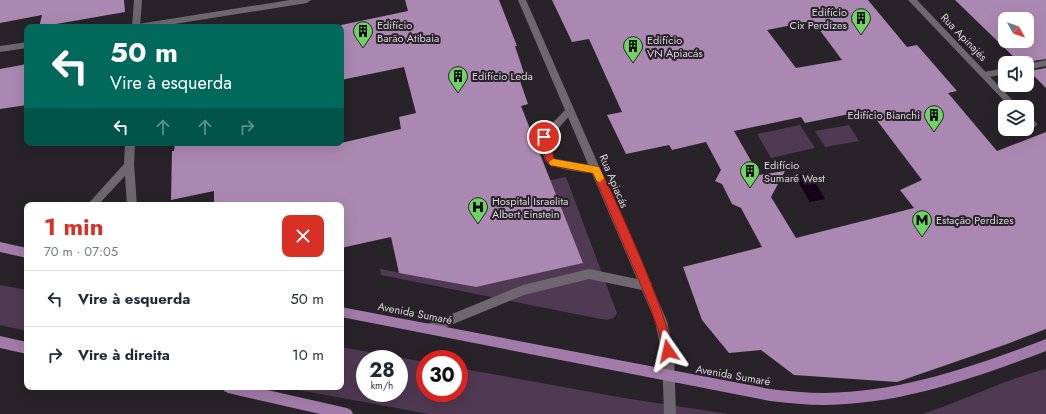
<!DOCTYPE html>
<html lang="pt">
<head>
<meta charset="utf-8">
<style>
	:root { --surface:#fff; --page:#f2f2f3; --text:#1f2937; --muted:#747a83; --line:#e0e1e3; --accent:#d93025 }
	body { margin:0; font-family:Jost,sans-serif; background:var(--page); color:var(--text); height:100vh; display:flex; flex-direction:column; font-size:15px; white-space:nowrap }
	* { box-sizing:border-box; margin:0 }
	p { font-size:13px; color:var(--muted) }
	.icon { flex:none; width:22px; height:22px; fill:none; stroke:currentColor; stroke-width:2; stroke-linecap:round; stroke-linejoin:round }
	.map { position:relative; flex:1; overflow:hidden }
	.sheet { position:absolute; left:24px; top:202px; width:320px; height:188px; display:flex; flex-direction:column; background:var(--surface); border-radius:8px; box-shadow:0 4px 16px #0002 }
	.sheet>* { flex:none }
	.hud { position:absolute; left:24px; top:24px; width:320px; height:122px; border-radius:8px; box-shadow:0 4px 16px #0002; background:#00695c; color:#fff; overflow:hidden }
	.needle { width:26px; rotate:130deg }
	.tools { position:absolute; left:998px; top:12px; display:grid; gap:8px }
	.tools a { display:grid; place-items:center; width:36px; height:36px; border-radius:8px; background:var(--surface); box-shadow:0 4px 16px #0002; font-size:20px }
	.speed { position:absolute; left:356px; top:350px; display:flex; gap:8px; font-size:20px; font-weight:700; text-align:center }
	.speed>* { display:grid; place-content:center; width:52px; height:52px; border-radius:50%; background:var(--surface); box-shadow:0 4px 16px #0002; line-height:1 }
	.speed small { font-size:10px; font-weight:400 }
	.speed .limit { border:6px solid #d22; background:#fff; color:#111 }
	.pin { position:absolute; display:grid; place-items:center; width:34px; height:34px; color:#fff; margin:-17px; border:2px solid #fff; border-radius:50%; box-shadow:0 1px 4px #0007 }
	.me { position:absolute; width:44px; margin:-22px; rotate:349deg; stroke-linejoin:round; filter:drop-shadow(0 0 3px #0008) }
	.turn { display:flex; align-items:center; gap:14px; height:84px; padding:0 20px; font-size:18px }
	.turn .icon { width:52px; height:52px; stroke-width:2.5 }
	.turn b { display:block; font-size:28px; line-height:34px }
	.lanes { display:flex; align-items:center; height:38px; padding:0 20px; background:#0003; justify-content:center; gap:20px; direction:ltr }
	.lanes .off { opacity:.35 }
	.round { display:grid; place-items:center; flex:none; width:42px; height:42px; border-radius:8px; background:var(--page) }
	.overview { display:flex; align-items:center; justify-content:space-between; height:68px; padding:0 20px }
	h1 { font-size:24px; font-weight:700; line-height:30px; color:var(--accent) }
	ul { padding:0; list-style:none }
	li { display:flex; align-items:center; gap:12px; height:56px; padding:0 20px; border-top:1px solid var(--line) }
	li div { flex:1 }
	li b { display:block; font-size:15px }
	li em { font-style:normal }
	.map>svg:first-child { display:block }
	.green { fill:#503953; fill-rule:evenodd }
	.water { fill:#16001b }
	.building { fill:#ab88b1; fill-rule:evenodd }
	.lines { fill:none; stroke-linecap:round; stroke-linejoin:round }
	.service { fill:#6e6770; fill-rule:evenodd }
	.minor { fill:#6e6770; fill-rule:evenodd }
	.tertiary { fill:#6e6770; fill-rule:evenodd }
	.primary { fill:#a37baa; fill-rule:evenodd }
	.route { fill:#d93025; stroke:#8d1f18 }
	.slow { fill:#f59e0b }
	.labels { text-anchor:middle; dominant-baseline:central; stroke-width:4; stroke-linejoin:round; paint-order:stroke }
	.poi-label { font-size:11px; fill:#dbd7dc; stroke:#282229; text-anchor:start }
	.street-label { font-size:11px; fill:#dbd7dc; stroke:#282229 }
</style>
</head>
<body>
<div class="map">
<svg width="1046" height="414" viewBox="0 0 1046 414">
	<rect width="100%" height="100%" fill="#282229"/>
	<path class="green" d="M800,125L815,148L771,158L757,134Z
		M849,125L859,141L825,147L815,131Z
		M566,177L617,313L614,318L607,320L596,318L381,275L380,269L476,287L550,180Z
		M0,285L27,290V331L0,325Z
		M341,347L425,362V393H459V368L624,398L729,414H429L282,387H341ZM365,359H399V393H365Z
		M1046,369V414H922C964,401 1003,380 1046,369Z"/>
	<path class="water" d="M809,172L825,199L810,202L794,175Z"/>
	<path class="building" d="M0,0H124L125,12L39,27L42,15L0,23Z
		M405,0H499L517,46H515L524,73L518,75L528,104L521,106L583,263L476,287L399,273L391,237L341,248V205H214V191L171,200L172,151H174L175,143H341L401,129L399,117L416,113L404,67L341,80V25L408,11Z
		M552,0H868L907,47L917,45L957,91L948,93L997,151L1046,132V329L1007,344L897,382L794,375L761,350L729,353L702,320L683,267L762,247L741,208L732,204L722,184L715,181L721,170L706,142L672,150L669,145L626,154L607,115L622,112L589,39L572,42ZM813,21L842,60L796,68L767,30ZM869,110L922,180L900,190L914,208L796,238L771,197L785,171L759,175L734,131L801,117L805,123Z
		M955,0H1046V59L1020,63ZM1005,19H1027V41H1005Z
		M27,64V105L0,109V69Z
		M1046,68V88L1029,71Z"/>
	<g class="lines">
		<path class="service" d="M1046,60V66L1027,70V64Z
			M1005,68V74L984,78L980,75L984,72Z
			M570,107L574,110L573,112L548,140L554,158L556,159L596,166L599,167L601,170L599,173L596,174C584,172 551,170 545,160L538,140L539,137L567,108Z
			M589,269L647,281L651,282L652,286L651,290L647,291L589,279L524,295L429,334L425,333L423,329L425,325L523,285Z"/>
		<path class="minor" d="M134,0H142L140,27H132Z
			M518,0H526L667,321L674,355L676,414H664L662,355L655,321Z
			M908,0H917L1019,107H1010Z
			M1027,115L1030,116L1037,124L1035,127L1032,128L1027,125Z
			M125,143H135L134,165L137,205H127L125,176L98,205H87L124,164Z"/>
		<path class="tertiary" d="M290,0H311L307,3L156,27H134L138,24Z
			M27,42V48L0,52V46Z"/>
		<path class="primary" d="M0,242L27,248V258L0,252Z
			M341,307L770,389C788,391 806,393 825,393C902,392 975,366 1046,339V351C975,378 902,404 825,405C807,405 788,403 770,401L341,317Z
			M0,336L27,342V354L0,348Z
			M222,387H254L347,408L351,410L353,414H320L228,393L224,391Z"/>
	</g>
	<path class="route" d="M544,134L548,137L554,158L556,160L599,167C612,191 679,338 671,355L668,356L664,355L659,332L649,304L593,173L551,166L546,160L539,137Z"/>
	<path class="slow" d="M553,159L599,167L604,178L600,182L597,181L593,173L550,165L549,162Z"/>
	<defs>
		<g id="building-pin" transform="scale(1)"><path d="M0 17L-7.5 6A9.5 9.5 0 1 1 7.5 6Z" fill="#6dd361" stroke="#282229"/><path d="M-4-6H4V6H1V3H-1V6H-4ZM-2.5-4.3h1.7v1.8h-1.7ZM.8-4.3h1.7v1.8H.8ZM-2.5-1h1.7V.8h-1.7ZM.8-1h1.7V.8H.8Z" fill="#111"/></g>
		<g id="hospital-pin" transform="scale(1)"><path d="M0 17L-7.5 6A9.5 9.5 0 1 1 7.5 6Z" fill="#6dd361" stroke="#282229"/><path d="M-5-5h3v3.5h4V-5h3V5h-3V1.5h-4V5h-3Z" fill="#111"/></g>
		<g id="metro-pin" transform="scale(1)"><path d="M0 17L-7.5 6A9.5 9.5 0 1 1 7.5 6Z" fill="#6dd361" stroke="#282229"/><path d="M-5.5 5V-5H-3L0 0L3-5H5.5V5H3V-.5L0 4L-3-.5V5Z" fill="#111"/></g>
	</defs>
	<g fill-rule="evenodd">
		<use href="#building-pin" x="861" y="18"/>
		<use href="#building-pin" x="363" y="31"/>
		<use href="#building-pin" x="633" y="46"/>
		<use href="#building-pin" x="458" y="76"/>
		<use href="#building-pin" x="934" y="115"/>
		<use href="#building-pin" x="750" y="171"/>
		<use href="#hospital-pin" x="478" y="207"/>
		<use href="#metro-pin" x="922" y="220"/>
	</g>
	<g class="labels">
		<g class="poi-label">
			<text x="847" y="12" text-anchor="end">Edifício<tspan x="847" dy="13">Cix Perdizes</tspan></text>
			<text x="377" y="25">Edifício<tspan x="377" dy="13">Barão Atibaia</tspan></text>
			<text x="647" y="40">Edifício<tspan x="647" dy="13">VN Apiacás</tspan></text>
			<text x="472" y="76">Edifício Leda</text>
			<text x="920" y="115" text-anchor="end">Edifício Bianchi</text>
			<text x="764" y="165">Edifício<tspan x="764" dy="13">Sumaré West</tspan></text>
			<text x="492" y="201">Hospital Israelita<tspan x="492" dy="13">Albert Einstein</tspan></text>
			<text x="936" y="220">Estação Perdizes</text>
		</g>
		<g class="street-label">
			<text transform="translate(964 37) rotate(46)">Rua Apinajés</text>
			<text transform="translate(614 181) rotate(67)">Rua Apiacás</text>
			<text transform="translate(415 313) rotate(11)">Avenida Sumaré</text>
			<text transform="translate(733 375) rotate(10)">Avenida Sumaré</text>
		</g>
	</g>
</svg>
<div class="tools">
<a><svg class="needle" viewBox="-14 -14 28 28"><path d="M0-13l5 13h-10z" fill="#e53935"/><path d="M0 13l5-13h-10z" fill="#747a83"/></svg></a>
<a><svg class="icon" aria-label="sound" viewBox="0 0 24 24"><path d="M4 9h4l5-4v14l-5-4H4zM17 9q2 3 0 6"/></svg></a>
<a><svg class="icon" aria-label="layers" viewBox="0 0 24 24"><path d="M12 4l9 5-9 5-9-5zM3 14l9 5 9-5"/></svg></a>
</div>
<div class="speed"><div>28<small>km/h</small></div><div class="limit">30</div></div>
<div class="pin" style="left:544px;top:137px;background:#d93025"><svg class="icon" aria-label="arrive" viewBox="0 0 24 24"><path d="M6 21V4h12l-3 4 3 4H6"/></svg></div>
<svg class="me" style="left:668px;top:351px" viewBox="-20 -20 40 40"><path d="M0-17L14 15 0 8-14 15z" fill="#d93025" stroke="#fff" stroke-width="4"/></svg>
<div class="hud">
<div class="turn"><svg class="icon" aria-label="left" viewBox="0 0 24 24"><path d="M17 20v-9H6M10 6l-5 5 5 5"/></svg><div><b>50 m</b>Vire à esquerda</div></div>
<div class="lanes"><svg class="icon" aria-label="left" viewBox="0 0 24 24"><path d="M17 20v-9H6M10 6l-5 5 5 5"/></svg><svg class="icon off" aria-label="ahead" viewBox="0 0 24 24"><path d="M12 20V5M6 11l6-6 6 6"/></svg><svg class="icon off" aria-label="ahead" viewBox="0 0 24 24"><path d="M12 20V5M6 11l6-6 6 6"/></svg><svg class="icon off" aria-label="right" viewBox="0 0 24 24"><path d="M7 20v-9h11M14 6l5 5-5 5"/></svg></div>
</div>
<section class="sheet">
<div class="overview"><div><h1>1 min</h1><p>70 m · 07:05</p></div><a class="round" style="background:#d93025;color:#fff"><svg class="icon" aria-label="close" viewBox="0 0 24 24"><path d="M6 6l12 12M18 6L6 18"/></svg></a></div>
<ul>
<li><svg class="icon" aria-label="left" viewBox="0 0 24 24"><path d="M17 20v-9H6M10 6l-5 5 5 5"/></svg><div><b>Vire à esquerda</b></div><em>50 m</em></li>
<li><svg class="icon" aria-label="right" viewBox="0 0 24 24"><path d="M7 20v-9h11M14 6l5 5-5 5"/></svg><div><b>Vire à direita</b></div><em>10 m</em></li>
</ul>
</section>
</div>
</body>
</html>
